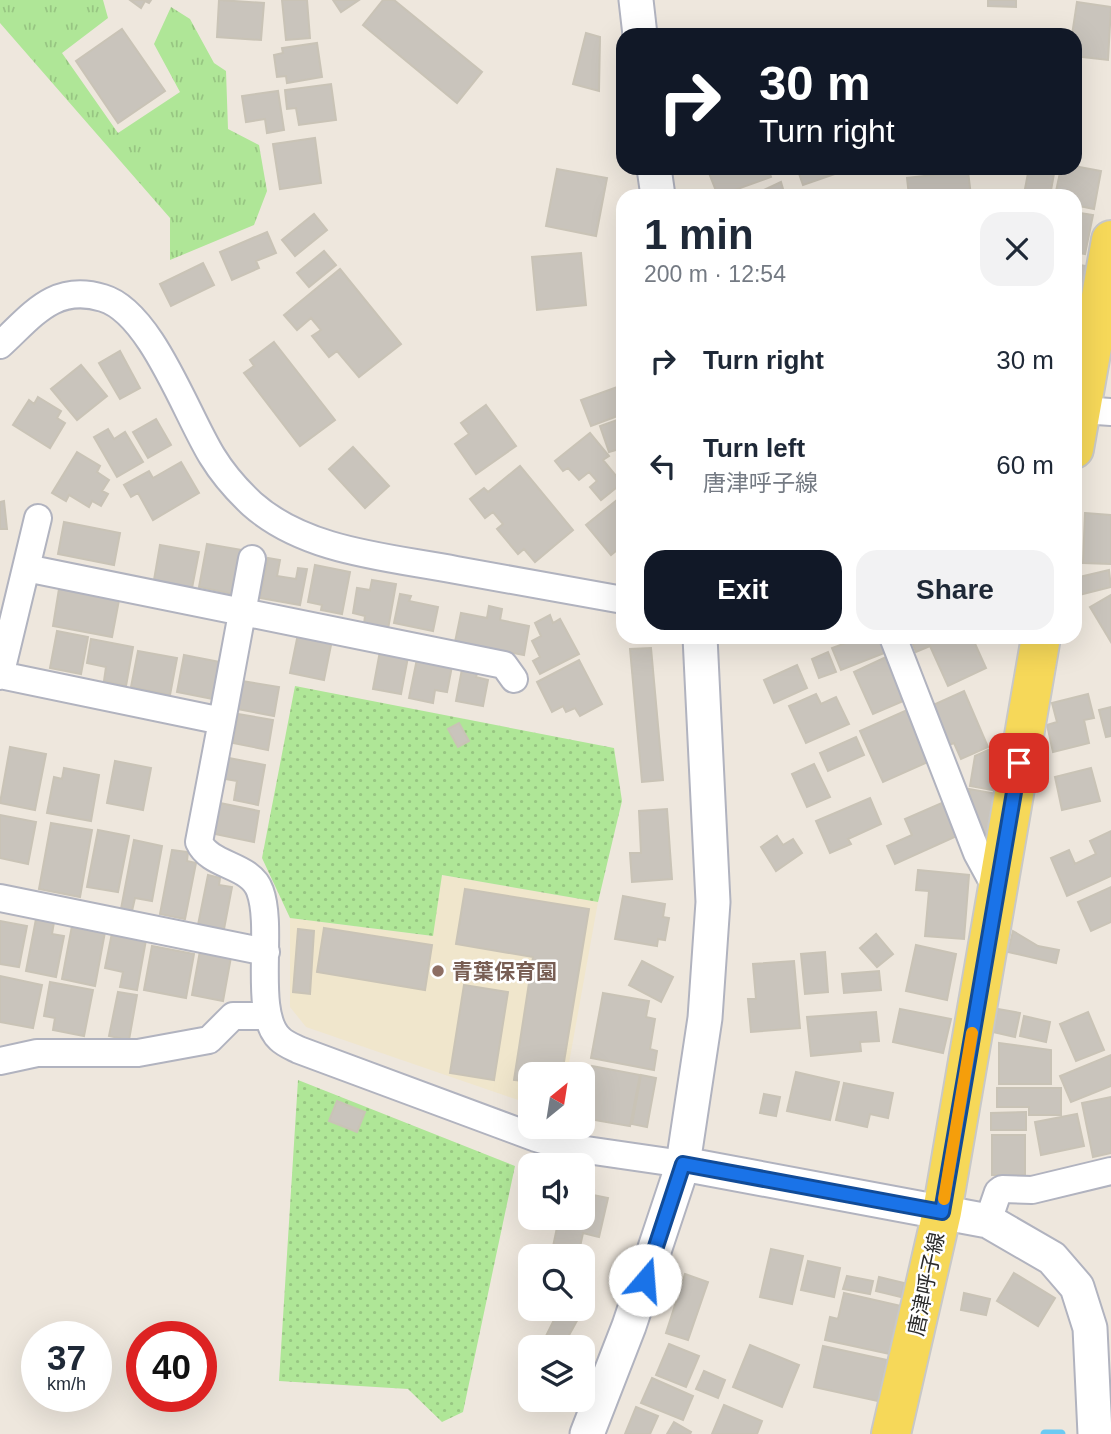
<!DOCTYPE html>
<html lang="en">
<head>
<meta charset="utf-8">
<style>
	:root { --surface:#fff; --page:#f2f2f3; --text:#1f2937; --muted:#747a83; --accent:#111827 }
	body { margin:0; font-family:Arial,"Noto Sans JP",sans-serif; background:var(--page); color:var(--text); height:100vh; display:flex; flex-direction:column; font-size:26px; white-space:nowrap }
	* { box-sizing:border-box; margin:0 }
	p { font-size:23px; color:var(--muted) }
	.icon { flex:none; width:38px; height:38px; fill:none; stroke:currentColor; stroke-width:2; stroke-linecap:round; stroke-linejoin:round }
	.map { position:relative; flex:1; overflow:hidden }
	.details { position:absolute; left:616px; top:189px; width:466px; height:455px; display:flex; flex-direction:column; background:var(--surface); border-radius:21px; box-shadow:0 7px 28px #0002 }
	.details>* { flex:none }
	.hud { position:absolute; left:616px; top:28px; width:466px; height:147px; border-radius:21px; box-shadow:0 7px 28px #0002; background:#111827; color:#fff; overflow:hidden }
	.needle { width:46px; rotate:30deg }
	.controls { position:absolute; left:518px; top:1062px; display:grid; gap:14px }
	.controls a { display:grid; place-items:center; width:77px; height:77px; border-radius:14px; background:var(--surface); box-shadow:0 7px 28px #0002; font-size:35px }
	.speed { position:absolute; left:21px; top:1321px; display:flex; gap:14px; font-size:35px; font-weight:700; text-align:center }
	.speed>* { display:grid; place-content:center; width:91px; height:91px; border-radius:50%; background:var(--surface); box-shadow:0 7px 28px #0002; line-height:1 }
	.speed small { font-size:18px; font-weight:400 }
	.speed .limit { border:10px solid #d22; background:#fff; color:#111 }
	.pin { position:absolute; display:grid; place-items:center; width:60px; height:60px; color:#fff; margin:-30px; border-radius:14px; box-shadow:0 4px 10px #0006 }
	.me { position:absolute; width:77px; margin:-38px; rotate:18deg; stroke-linejoin:round; filter:drop-shadow(0 0 5px #0008) }
	.turn { display:flex; align-items:center; gap:24px; height:147px; padding:0 28px; font-size:32px }
	.turn .icon { width:91px; height:91px; stroke-width:2.5 }
	.turn b { display:block; font-size:49px; line-height:60px }
	.round { display:grid; place-items:center; flex:none; width:74px; height:74px; border-radius:21px; background:var(--page) }
	.summary { display:flex; align-items:center; justify-content:space-between; height:119px; padding:0 28px }
	h1 { font-size:42px; font-weight:600; line-height:52px }
	.action { display:flex; gap:14px; margin-top:auto; padding:14px 28px }
	.action a { flex:1; height:80px; border-radius:21px; background:var(--accent); color:#fff; font-size:28px; font-weight:600; line-height:80px; text-align:center }
	.action a+a { background:var(--page); color:var(--text) }
	ul { padding:0; list-style:none }
	li { display:flex; align-items:center; gap:21px; height:105px; padding:0 28px }
	li div { flex:1 }
	li b { display:block; font-size:26px }
	li em { font-style:normal }
	.map>svg:first-child { display:block }
	.education { fill:#f0e6cc }
	.grass { fill:url(#grass-tufts) }
	.park { fill:url(#park-dots) }
	.lines { fill:none; stroke-linecap:round; stroke-linejoin:round }
	.stream { stroke:#6ccaf3; stroke-width:9 }
	.building { fill:#c9c4bc; stroke:#c9c3b6; stroke-width:2 }
	.minor-casing { stroke:#b1b3bf; stroke-width:30 }
	.tertiary-casing { stroke:#b1b3bf; stroke-width:37 }
	.primary-casing { stroke:#c8c8c8; stroke-width:42 }
	.minor { stroke:#fff; stroke-width:26 }
	.tertiary { stroke:#fff; stroke-width:33 }
	.primary { stroke:#f6d859; stroke-width:38 }
	.route-casing { stroke:#114b97; stroke-width:18 }
	.route { stroke:#1a73e8; stroke-width:12 }
	.slow { stroke:#f59e0b; stroke-width:12 }
	.education-dot { fill:#8d6e63; stroke:#fff; stroke-width:2.5 }
	.labels { text-anchor:middle; dominant-baseline:central; stroke-width:5; stroke-linejoin:round; paint-order:stroke }
	.education-label { font-size:21px; font-weight:bold; fill:#785e54; stroke:#fff; text-anchor:start }
	.street-label { font-size:21px; fill:#2b2b2b; stroke:#fff }
</style>
</head>
<body>
<div class="map">
<svg width="1111" height="1434" viewBox="0 0 1111 1434">
	<defs>
		<pattern id="grass-tufts" width="24" height="20" patternUnits="userSpaceOnUse" patternTransform="scale(1.75)"><rect width="24" height="20" fill="#afe697"/><path d="M3 7l-1-3M5 7V3M7 7l1-3M15 17l-1-3M17 17v-4M19 17l1-3" fill="none" stroke="#97c582"/></pattern>
		<pattern id="park-dots" width="8" height="8" patternUnits="userSpaceOnUse" patternTransform="scale(1.75)"><rect width="8" height="8" fill="#afe697"/><path d="M2 2h.1M6 6h.1" fill="none" stroke="#97c582" stroke-width="1.8" stroke-linecap="round"/></pattern>
	</defs>
	<rect width="100%" height="100%" fill="#eee7dd"/>
	<path class="education" d="M441,875L598,902L567,1074H530V1104L306,1027L290,1007V918L432,936Z"/>
	<path class="grass" d="M0,0H103L108,18L62,53L118,133L180,92L154,44L171,7L190,19L214,63L226,71L228,129L259,145L267,191L254,225L170,260V218L0,23Z"/>
	<path class="park" d="M295,686L614,748L622,801L598,902L442,875L433,936L290,918L262,858Z
		M298,1080L515,1166L463,1412L442,1422L408,1389L279,1381Z"/>
	<g class="lines">
		<path class="stream" d="M1045,1434H1061"/>
	</g>
	<path class="building" d="M130,0H151L149,3L145,1L141,8Z
		M219,0L264,3L261,40L217,37Z
		M282,0H307L310,38L286,40Z
		M333,0H359L341,12Z
		M383,0H394L482,72L457,103L363,25Z
		M988,0H1016V7L988,6Z
		M1077,2L1111,7L1108,60L1074,56L1072,35Z
		M122,29L165,91L118,123L76,61Z
		M1051,29L1052,35H996V32Z
		M586,33L600,37L599,91L573,84Z
		M317,43L322,77L287,83L286,76L277,77L274,55L283,53L282,48Z
		M331,84L336,120L299,125L296,108L287,109L285,90Z
		M278,91L284,130L267,133L265,119L246,122L242,96Z
		M315,138L321,183L280,189L273,144Z
		M1074,166L1101,171L1094,209L1074,205V196H1055L1061,168Z
		M722,168H768L771,177L718,196L709,173Z
		M797,168H852L803,185Z
		M1029,168H1055L1050,196L1024,194Z
		M557,169L607,178L596,236L546,226Z
		M968,171L971,196H909L907,178Z
		M781,182L785,196H751Z
		M1074,212L1093,215L1085,254L1074,252Z
		M314,214L327,230L295,256L282,240Z
		M267,232L276,253L256,261L259,268L232,280L220,252Z
		M324,251L336,265L309,287L297,273Z
		M581,253L586,305L537,310L532,257Z
		M203,263L214,285L171,306L160,284Z
		M1074,264L1086,266L1079,306L1074,305Z
		M340,269L401,344L359,377L337,351L329,357L312,336L321,330L311,318L297,330L284,315Z
		M274,342L335,420L300,446L244,373L254,366L250,360Z
		M120,351L140,388L120,399L99,363Z
		M81,365L107,396L77,420L51,389Z
		M623,385V414L591,426L581,400Z
		M38,397L61,411L57,418L65,423L50,448L13,425L29,400L34,404Z
		M486,405L516,446L476,474L455,444L469,434L461,423Z
		M623,418V448L609,452L600,426Z
		M156,419L171,445L148,458L133,432Z
		M108,429L114,439L125,432L143,462L117,477L94,437Z
		M590,433L609,456L603,460L622,483L601,500L590,487L597,481L589,472L579,480L568,468L563,471L555,461Z
		M353,447L389,486L365,508L329,469Z
		M77,452L100,466L97,472L109,480L102,491L108,494L101,506L92,501L89,507L69,495L66,501L52,493Z
		M181,462L199,493L153,520L138,493L131,497L124,485L149,471L153,478Z
		M520,466L573,530L535,562L524,549L518,554L497,529L503,524L493,512L485,518L470,499L484,488L488,492Z
		M623,495V545L611,555L586,525Z
		M4,501L7,529H0V502Z
		M1085,513L1111,515V564L1083,563Z
		M64,522L120,533L114,565L58,554Z
		M207,544L242,550L233,594L199,587Z
		M160,545L199,552L192,588L154,580Z
		M268,558L280,560L277,576L296,579L298,568L307,569L300,605L260,598Z
		M315,565L350,572L342,614L321,610L322,605L308,602Z
		M1109,570L1111,587L1079,595L1075,578Z
		M372,580L396,584L388,629L364,624L365,616L353,613L357,588L370,590Z
		M59,589L119,600L112,637L53,626Z
		M400,594L411,596L409,601L438,607L433,631L394,623Z
		M1111,595V642L1090,607Z
		M489,606L502,609L500,620L529,626L524,655L455,642L461,613L487,618Z
		M550,615L553,623L560,619L579,654L540,674L533,661L540,657L532,641L541,636L535,623Z
		M57,631L88,637L81,674L50,668Z
		M298,634L332,640L324,680L290,673Z
		M862,637H881L887,652L841,670L832,648Z
		M910,637H972L986,668L948,686L930,646L916,652Z
		M91,639L133,647L126,686L104,681L106,667L87,663Z
		M651,648L663,780L642,782L630,649Z
		M138,651L177,658L170,695L131,687Z
		M380,651L408,657L401,694L373,689Z
		M828,652L836,672L819,678L812,659Z
		M184,655L220,662L213,699L177,692Z
		M888,656L908,699L873,714L854,672Z
		M417,659L452,666L447,692L435,690L433,703L409,698Z
		M579,660L602,704L580,716L575,708L566,712L563,706L552,712L537,682Z
		M797,665L807,688L774,703L764,680Z
		M462,669L478,671L476,677L488,680L483,706L456,701Z
		M242,681L279,687L274,716L237,709Z
		M964,691L988,747L961,759L954,743L949,745L931,706Z
		M816,694L821,704L836,697L849,724L806,743L789,706Z
		M1088,694L1094,718L1084,720L1089,743L1053,752L1047,725L1057,722L1052,703Z
		M1111,707V736L1106,737L1099,710Z
		M907,710L930,761L883,782L860,731Z
		M238,714L273,720L268,750L233,743Z
		M459,723L469,741L458,747L448,729Z
		M856,737L864,755L828,771L820,753Z
		M997,746L1005,748L998,791L970,786L975,756Z
		M10,747L46,754L35,810L0,803Z
		M229,758L265,765L258,805L234,800L237,781L225,779Z
		M115,761L151,768L143,810L107,803Z
		M814,764L830,797L807,807L792,774Z
		M64,768L99,775L91,821L47,813L54,777L62,779Z
		M1091,768L1100,801L1062,810L1055,777Z
		M969,789L997,794L989,841L981,839Z
		M870,798L881,824L848,839L851,844L830,853L816,821Z
		M944,802L959,835L895,864L887,846L912,835L905,819Z
		M220,803L259,811L254,842L215,834Z
		M667,809L672,879L632,882L630,853H641L639,811Z
		M0,815L36,822L28,864L0,858Z
		M51,823L92,830L80,897L39,889Z
		M98,830L129,836L118,892L87,887Z
		M1111,831V876L1067,896L1051,858L1069,850L1075,864L1096,854L1090,841Z
		M777,836L783,845L793,839L802,853L776,871L761,847Z
		M134,840L162,846L152,901L135,898L132,911L121,909Z
		M172,850L188,852L187,861L196,863L185,919L160,914Z
		M918,870L969,875L964,939L925,936L929,891L916,890Z
		M208,875L220,878L219,885L232,887L224,929L198,925Z
		M1111,887V922L1091,931L1078,902Z
		M465,889L589,909L562,1074H530V1082L514,1080L533,957L456,944Z
		M623,896L665,904L663,917L669,918L665,940L658,939L657,946L615,939Z
		M36,919L54,922L52,934L64,936L56,977L26,971Z
		M0,921L27,926L19,967L0,964Z
		M72,926L105,932L95,986L62,979Z
		M324,928L432,945L425,990L317,972Z
		M298,929L314,931L310,994L293,992Z
		M1013,931L1038,946L1059,950L1056,963L1008,952Z
		M112,933L146,940L137,990L120,987L123,972L105,968Z
		M876,934L893,954L877,967L860,948Z
		M916,945L956,954L947,1000L906,991Z
		M152,946L194,954L186,998L144,990Z
		M200,951L231,957L223,1001L192,995Z
		M825,952L828,992L805,994L801,954Z
		M642,961L673,977L661,1002L629,985Z
		M794,961L800,1028L751,1032L748,999H756L753,964Z
		M879,971L881,990L844,993L842,974Z
		M0,976L42,985L33,1028L0,1022Z
		M50,982L93,990L84,1036L53,1030L55,1018L44,1016Z
		M464,985L508,992L494,1080L450,1073Z
		M118,992L137,995L129,1040L109,1036Z
		M603,993L649,1001L646,1017L655,1019L650,1049L657,1051L654,1070L591,1058Z
		M900,1009L951,1019L943,1053L893,1042Z
		M998,1009L1020,1013L1015,1037L993,1032Z
		M876,1012L879,1041L860,1042L861,1051L811,1056L807,1017Z
		M1088,1012L1104,1050L1076,1061L1060,1024Z
		M1024,1016L1050,1022L1046,1042L1020,1036Z
		M999,1043L1051,1050V1084H999Z
		M1111,1055V1086L1071,1102L1060,1076Z
		M592,1066L640,1075L630,1126L583,1118Z
		M796,1072L839,1082L830,1120L787,1111Z
		M641,1075L656,1078L647,1127L632,1124Z
		M844,1083L893,1093L888,1118L870,1114L867,1127L836,1120Z
		M997,1088H1061V1115H1029V1107H997Z
		M764,1094L780,1097L776,1116L760,1113Z
		M1111,1097V1153L1093,1157L1082,1103Z
		M337,1101L365,1112L357,1132L329,1121Z
		M1026,1112V1130H991V1113Z
		M1077,1114L1084,1146L1041,1155L1035,1122Z
		M992,1135H1025V1175H992Z
		M583,1188L594,1190L593,1195L608,1198L599,1237L583,1233L578,1256H551L559,1218H583Z
		M771,1249L803,1256L792,1304L760,1297Z
		M808,1261L840,1268L834,1297L801,1290Z
		M1014,1273L1055,1298L1038,1326L997,1301Z
		M685,1274L708,1282L688,1340L666,1333Z
		M847,1276L873,1281L870,1294L843,1289Z
		M879,1277L904,1283L901,1297L876,1291Z
		M844,1293L901,1306L890,1354L825,1340L830,1317L838,1319Z
		M964,1293L990,1299L986,1315L961,1310Z
		M583,1307L584,1308L562,1348L544,1340L555,1318L546,1313L548,1309Z
		M669,1344L699,1356L686,1387L656,1375Z
		M750,1345L799,1365L782,1407L733,1387Z
		M823,1346L887,1360L878,1401L814,1387Z
		M704,1371L725,1380L718,1398L696,1389Z
		M652,1378L693,1396L683,1420L641,1403Z
		M724,1405L762,1421L757,1434H712Z
		M636,1407L658,1416L650,1434H625Z
		M674,1422L691,1432L690,1434H667Z"/>
	<g class="lines">
		<g class="minor-casing">
			<path id="minor" d="M0,345C32,316 54,283 103,298C151,312 186,414 212,456C223,474 237,490 252,504C306,552 389,557 456,570C512,580 567,590 623,600
				M1082,410L1111,412
				M26,568L504,665L514,679
				M893,637L977,853L996,888
				M0,675L222,721L199,842C210,867 251,864 260,891C274,929 252,1014 280,1039C285,1044 293,1047 299,1050L536,1138L566,1147L683,1164
				M0,676L38,518
				M222,721L252,559
				M0,898L266,952
				M0,1061L37,1053H138L209,1040L233,1016H267
				M988,1221L998,1192L1002,1189L1032,1190L1111,1171"/>
		</g>
		<g class="tertiary-casing">
			<path id="tertiary" d="M636,0L640,35
				M654,168L658,196
				M683,1164L988,1221L1052,1258L1077,1287L1090,1328L1095,1434
				M587,1434L629,1326L683,1164L705,1018L713,902L700,637"/>
		</g>
		<g class="primary-casing">
			<path id="primary" d="M1074,449L1111,240
				M891,1434L942,1212L1041,637"/>
		</g>
		<use href="#minor" class="minor"/>
		<use href="#tertiary" class="tertiary"/>
		<use href="#primary" class="primary"/>
	</g>
	<g class="lines">
		<g class="route-casing">
			<path id="route" d="M645,1280L683,1164L942,1212L1019,763"/>
		</g>
		<use href="#route" class="route"/>
		<path class="slow" d="M944,1199L972,1033"/>
	</g>
	<circle class="education-dot" cx="438" cy="971" r="7"/>
	<g class="labels">
		<g class="education-label">
			<text x="452" y="971">青葉保育園</text>
		</g>
		<g class="street-label">
			<text transform="translate(926 1284) rotate(-78)">唐津呼子線</text>
		</g>
	</g>
</svg>
<div class="controls">
<a><svg class="needle" viewBox="-14 -14 28 28"><path d="M0-13l5 13h-10z" fill="#e53935"/><path d="M0 13l5-13h-10z" fill="#747a83"/></svg></a>
<a><svg class="icon" aria-label="sound" viewBox="0 0 24 24"><path d="M4 9h4l5-4v14l-5-4H4zM17 9q2 3 0 6"/></svg></a>
<a><svg class="icon" aria-label="search" viewBox="0 0 24 24"><circle cx="10" cy="10" r="6"/><path d="M15 15l6 6"/></svg></a>
<a><svg class="icon" aria-label="layers" viewBox="0 0 24 24"><path d="M12 4l9 5-9 5-9-5zM3 14l9 5 9-5"/></svg></a>
</div>
<div class="speed"><div>37<small>km/h</small></div><div class="limit">40</div></div>
<div class="pin" style="left:1019px;top:763px;background:#d93025"><svg class="icon" aria-label="arrive" viewBox="0 0 24 24"><path d="M6 21V4h12l-3 4 3 4H6"/></svg></div>
<svg class="me" style="left:645px;top:1280px" viewBox="-20 -20 40 40"><circle r="19" fill="#fff"/><path d="M0-13L10 11 0 6-10 11z" fill="#1a73e8"/></svg>
<div class="hud">
<div class="turn"><svg class="icon" aria-label="right" viewBox="0 0 24 24"><path d="M7 20v-9h11M14 6l5 5-5 5"/></svg><div><b>30 m</b>Turn right</div></div>
</div>
<section class="details">
<div class="summary"><div><h1>1 min</h1><p>200 m · 12:54</p></div><a class="round"><svg class="icon" aria-label="close" viewBox="0 0 24 24"><path d="M6 6l12 12M18 6L6 18"/></svg></a></div>
<ul>
<li><svg class="icon" aria-label="right" viewBox="0 0 24 24"><path d="M7 20v-9h11M14 6l5 5-5 5"/></svg><div><b>Turn right</b></div><em>30 m</em></li>
<li><svg class="icon" aria-label="left" viewBox="0 0 24 24"><path d="M17 20v-9H6M10 6l-5 5 5 5"/></svg><div><b>Turn left</b><p>唐津呼子線</p></div><em>60 m</em></li>
</ul>
<div class="action"><a>Exit</a><a>Share</a></div>
</section>
</div>
</body>
</html>
